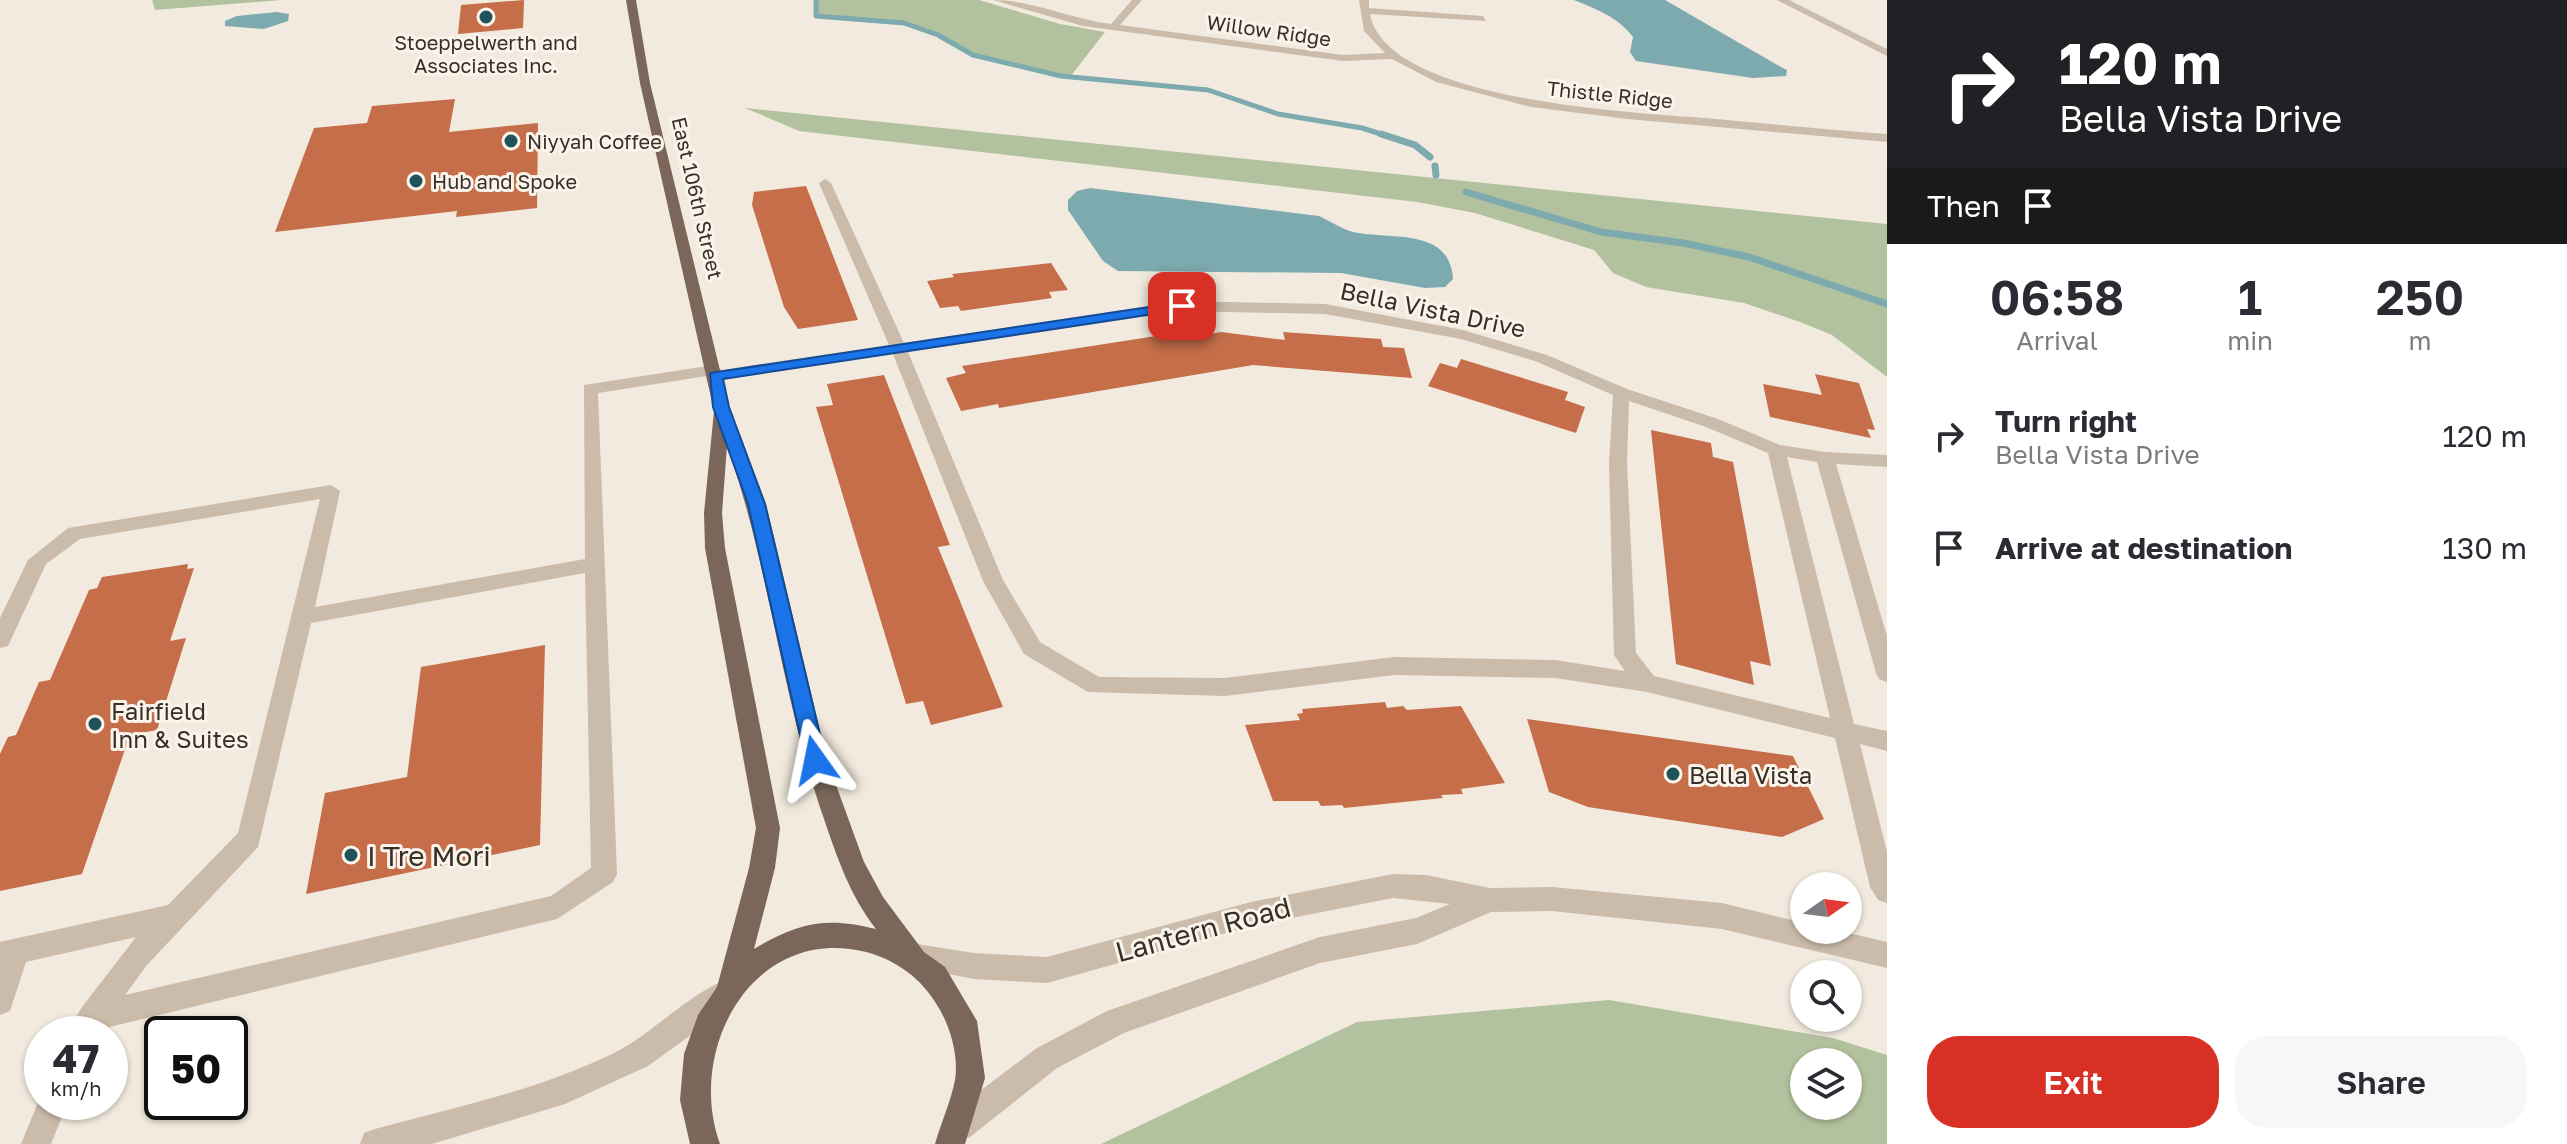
<!DOCTYPE html>
<html lang="en">
<head>
<meta charset="utf-8">
<style>
	:root { --surface:#fff; --page:#f7f7f7; --text:#2b2b33; --muted:#7c7c81; --accent:#d93025 }
	body { margin:0; font-family:"Golos Text",sans-serif; background:var(--page); color:var(--text); height:100vh; display:flex; flex-direction:column; font-size:30px; white-space:nowrap }
	* { box-sizing:border-box; margin:0 }
	p { font-size:26px; color:var(--muted) }
	.icon { flex:none; width:44px; height:44px; fill:none; stroke:currentColor; stroke-width:2; stroke-linecap:round; stroke-linejoin:round }
	.map { position:relative; flex:1; overflow:hidden }
	.details { display:flex; flex-direction:column; background:var(--surface); width:680px }
	.details>* { flex:none }
	.top-card { background:#202124; color:#fff; overflow:hidden }
	.needle { width:52px; rotate:76deg }
	.tools { position:absolute; left:1790px; top:872px; display:grid; gap:16px }
	.tools a { display:grid; place-items:center; width:72px; height:72px; border-radius:50%; background:var(--surface); box-shadow:0 2px 6px #0004; font-size:40px }
	.speed { position:absolute; left:24px; top:1016px; display:flex; gap:16px; font-size:40px; font-weight:700; text-align:center }
	.speed>* { display:grid; place-content:center; width:104px; height:104px; border-radius:50%; background:var(--surface); box-shadow:0 2px 6px #0004; line-height:1 }
	.speed small { font-size:20px; font-weight:400 }
	.speed .limit { border:4px solid #111; border-radius:12px; background:#fff; color:#111 }
	.pin { position:absolute; display:grid; place-items:center; width:68px; height:68px; color:#fff; margin:-34px; border-radius:16px; box-shadow:0 4px 12px #0006 }
	.me { position:absolute; width:88px; margin:-44px; rotate:348deg; stroke-linejoin:round; filter:drop-shadow(0 0 6px #0008) }
	.turn { display:flex; align-items:center; gap:28px; height:168px; padding:0 40px; font-size:36px }
	.turn .icon { width:104px; height:104px; stroke-width:2.5 }
	.turn b { display:block; font-size:56px; line-height:68px }
	.then { display:flex; align-items:center; height:76px; padding:0 40px; background:#0003; gap:16px; font-size:30px }
	.eta { display:flex; justify-content:space-evenly; align-items:center; height:136px; text-align:center }
	.eta b { font-size:48px; font-weight:600; line-height:56px }
	.cta { display:flex; gap:16px; margin-top:auto; padding:16px 40px }
	.cta a { flex:1; height:92px; border-radius:32px; background:var(--accent); color:#fff; font-size:32px; font-weight:600; line-height:92px; text-align:center }
	.cta a+a { background:var(--page); color:var(--text) }
	ul { padding:0; list-style:none }
	li { display:flex; align-items:center; gap:24px; height:112px; padding:0 40px }
	li div { flex:1 }
	li b { display:block; font-size:30px }
	li em { font-style:normal }
	main { display:flex; flex:1; min-height:0 }
	.map>svg:first-child { display:block }
	.green { fill:#b3c29e; fill-rule:evenodd }
	.water { fill:#7daaaf }
	.lines { fill:none; stroke-linecap:round; stroke-linejoin:round }
	.stream-far1 { stroke:#7daaaf; stroke-width:5 }
	.stream { stroke:#7daaaf; stroke-width:7 }
	.building { fill:#c56e49 }
	.minor { fill:#cbbbaa; fill-rule:evenodd }
	.major { fill:#7a675a; fill-rule:evenodd }
	.route { fill:#1a73e8; stroke:#114b97; stroke-width:2 }
	.poi-dot { fill:#1f5259; stroke:#faf4ea; stroke-width:3 }
	.labels { text-anchor:middle; dominant-baseline:central; stroke-width:6; stroke-linejoin:round; paint-order:stroke }
	.far-street-label { font-size:20px; fill:#382f29; stroke:#faf4ea }
	.far-poi-label { font-size:20px; fill:#382f29; stroke:#faf4ea; text-anchor:start }
	.street-label { font-size:24px; fill:#382f29; stroke:#faf4ea }
	.poi-label { font-size:24px; fill:#382f29; stroke:#faf4ea; text-anchor:start }
	.near-poi-label { font-size:28px; fill:#382f29; stroke:#faf4ea; text-anchor:start }
	.near-street-label { font-size:28px; fill:#382f29; stroke:#faf4ea }
</style>
</head>
<body>
<main>
<div class="map">
<svg width="1887" height="1144" viewBox="0 0 1887 1144">
	<rect width="100%" height="100%" fill="#f2eade"/>
	<path class="green" d="M152,0H281L155,10Z
		M816,0H979L1060,24L1105,32L1070,77L973,55L938,35L904,23L816,16Z
		M745,108L1887,224V377L1832,335L1800,322L1744,303L1646,287L1613,273L1594,250L1475,213L1417,202L799,131Z
		M1609,1000L1833,1038L1887,1055V1144H1101L1357,1022ZM1804,1062H1848V1106H1804Z"/>
	<path class="water" d="M1574,0H1665L1781,67L1787,70L1786,76L1753,78L1636,61L1630,52L1633,37C1618,17 1596,9 1574,0Z
		M277,12L289,14L288,21L264,29L225,26V21L237,16Z
		M1090,188L1319,216C1330,221 1342,229 1353,232C1391,240 1450,227 1453,279L1445,287L1425,288L1341,273L1118,271L1103,261L1068,210V200L1077,191Z"/>
	<g class="lines">
		<path class="stream-far1" d="M816,0V16L904,23L938,35L973,55L1061,76L1208,90L1278,114L1362,128L1387,136"/>
		<path class="stream" d="M1381,134L1415,145L1430,157
			M1435,166L1436,175
			M1466,192L1601,232L1683,243L1749,257L1887,304"/>
	</g>
	<path class="building" d="M524,0L523,28L458,34L461,5Z
		M455,99L449,132L538,123L537,208L456,217L457,211L275,232L314,128L367,123L372,106Z
		M806,186L858,320L798,329L784,307L752,205L754,192Z
		M1051,263L1068,290L1049,292L1052,298L961,311L958,306L940,308L927,281L954,277L952,274Z
		M1201,329L1205,335L1221,332L1285,340L1283,332L1381,339L1383,347L1404,348L1412,378L1253,365L999,408L998,404L961,411L946,378L966,373L962,366Z
		M1461,359L1568,392L1565,400L1585,407L1576,433L1428,386L1440,363L1457,368Z
		M1815,374L1859,383L1875,430L1867,429L1871,438L1770,417L1763,384L1822,395Z
		M884,375L950,545L938,547L1003,707L931,725L923,701L906,704L816,407L833,405L827,384Z
		M1651,430L1711,443L1713,457L1733,462L1771,666L1750,661L1754,685L1676,664Z
		M188,564L187,569L194,568L170,641L186,638L157,730L130,735L82,874L0,891V754L8,737L16,735L39,682L50,680L89,590L97,588L102,577Z
		M545,645L540,845L306,894L325,793L407,777L421,667Z
		M1385,702L1387,708L1403,706L1407,710L1461,706L1505,783L1461,789L1463,794L1441,795L1443,798L1344,808L1342,805L1321,806L1318,801H1273L1245,725L1300,720L1297,714L1303,713L1302,709Z
		M1527,719L1793,756L1824,819L1782,837L1588,807L1549,792Z"/>
	<g class="lines">
		<path class="minor" d="M993,0C1032,0 1071,19 1111,24L1132,0H1142L1120,25L1343,55L1385,53L1364,31L1359,0H1369V8L1483,16L1486,21L1370,14C1386,103 1643,113 1716,119C1773,124 1830,130 1887,134V142L1627,119L1531,107L1436,82L1392,59L1343,61L1083,26Z
			M1777,0H1789L1887,49V56Z
			M825,179L831,183L904,343L1182,301L1325,304L1463,330L1547,355L1627,389L1718,419L1780,445L1825,452L1887,455V467L1836,464L1887,636V682L1879,679L1876,673L1817,462L1787,457L1854,724L1887,731V751L1860,744L1887,852V903L1878,900L1870,887L1835,738L1647,692L1555,678L1394,675L1225,696L1088,692L1024,654L983,581L893,354L715,381L707,376L598,393L617,874L613,882L557,919L101,1029L97,1034H66L82,1007L136,937L26,962L10,1011L0,1015V942L168,905L238,833L320,499L80,539L46,564L8,646L0,648V618L28,560L68,528L331,485L340,491L315,607L585,559L584,385L714,365L722,370L889,345L819,183ZM1182,311L1325,314L1461,339L1535,361L1613,395L1609,463L1614,655L1625,671L1555,660L1394,657L1225,678L1099,677L1040,642L1003,580L908,352ZM1629,401L1706,427L1768,453L1830,718L1654,676L1636,653L1627,463ZM585,573L591,868L551,896L125,995L147,965L258,847L311,623Z
			M1393,874L1426,875L1490,888L1552,887L1722,903L1804,923V930H1836L1887,942V968L1722,929L1552,911L1491,912L1417,944L1320,963L1124,1033L1057,1068L970,1137L959,1141L948,1137L944,1126L948,1115L1037,1048L1107,1011L1320,937L1416,918L1450,904L1393,898L1251,926L1047,983L974,979L907,966L903,957L907,948L917,944L974,953L1047,957L1251,902Z
			M721,982L731,986L735,996L731,1006L648,1066L565,1104L432,1144H360L364,1133L375,1129C456,1107 539,1090 614,1053C652,1034 684,998 721,982Z
			M42,1093V1102H68L51,1144H21Z"/>
		<path class="major" d="M626,0H636L650,83L729,407L766,504L827,760L864,862L883,897L924,952L945,967L977,1021L985,1078L965,1144H935C941,1123 951,1101 955,1080C959,1056 950,1025 937,1005C921,978 896,960 866,952C755,924 685,1047 720,1144H690L680,1100L684,1054L698,1015L717,987L749,868L756,828L705,548L704,513L714,411L640,83ZM727,446C770,567 781,697 824,819C837,857 850,896 876,929C826,916 797,923 754,949L775,868L780,828L725,548L722,513Z"/>
	</g>
	<path class="route" d="M1182,302L1188,306L1186,309L723,379L729,407L765,504L826,760L823,766H807L748,504L713,407L710,373Z"/>
	<g class="poi-dot">
		<circle cx="486" cy="17" r="8"/>
		<circle cx="511" cy="141" r="8"/>
		<circle cx="416" cy="181" r="8"/>
		<circle cx="95" cy="724" r="8"/>
		<circle cx="1673" cy="774" r="8"/>
		<circle cx="351" cy="855" r="8"/>
	</g>
	<g class="labels">
		<g class="far-street-label">
			<text transform="translate(1269 30) rotate(8)">Willow Ridge</text>
			<text transform="translate(1610 94) rotate(6)">Thistle Ridge</text>
			<text transform="translate(698 198) rotate(77)">East 106th Street</text>
		</g>
		<g class="far-poi-label">
			<text x="486" y="42" text-anchor="middle">Stoeppelwerth and<tspan x="486" dy="23">Associates Inc.</tspan></text>
			<text x="527" y="141">Niyyah Coffee</text>
			<text x="432" y="181">Hub and Spoke</text>
		</g>
		<g class="street-label">
			<text transform="translate(1433 309) rotate(12)">Bella Vista Drive</text>
		</g>
		<g class="poi-label">
			<text x="111" y="710">Fairfield<tspan x="111" dy="28">Inn &amp; Suites</tspan></text>
			<text x="1689" y="774">Bella Vista</text>
		</g>
		<g class="near-poi-label">
			<text x="367" y="855">I Tre Mori</text>
		</g>
		<g class="near-street-label">
			<text transform="translate(1203 929) rotate(-15)">Lantern Road</text>
		</g>
	</g>
</svg>
<div class="tools">
<a><svg class="needle" viewBox="-14 -14 28 28"><path d="M0-13l5 13h-10z" fill="#e53935"/><path d="M0 13l5-13h-10z" fill="#7c7c81"/></svg></a>
<a><svg class="icon" aria-label="search" viewBox="0 0 24 24"><circle cx="10" cy="10" r="6"/><path d="M15 15l6 6"/></svg></a>
<a><svg class="icon" aria-label="layers" viewBox="0 0 24 24"><path d="M12 4l9 5-9 5-9-5zM3 14l9 5 9-5"/></svg></a>
</div>
<div class="speed"><div>47<small>km/h</small></div><div class="limit">50</div></div>
<div class="pin" style="left:1182px;top:306px;background:#d93025"><svg class="icon" aria-label="arrive" viewBox="0 0 24 24"><path d="M6 21V4h12l-3 4 3 4H6"/></svg></div>
<svg class="me" style="left:815px;top:760px" viewBox="-20 -20 40 40"><path d="M0-17L14 15 0 8-14 15z" fill="#1a73e8" stroke="#fff" stroke-width="4"/></svg>
</div>
<section class="details">
<div class="top-card">
<div class="turn"><svg class="icon" aria-label="right" viewBox="0 0 24 24"><path d="M7 20v-9h11M14 6l5 5-5 5"/></svg><div><b>120 m</b>Bella Vista Drive</div></div>
<div class="then">Then<svg class="icon" aria-label="arrive" viewBox="0 0 24 24"><path d="M6 21V4h12l-3 4 3 4H6"/></svg></div>
</div>
<div class="eta">
<div><b>06:58</b><p>Arrival</p></div>
<div><b>1</b><p>min</p></div>
<div><b>250</b><p>m</p></div>
</div>
<ul>
<li><svg class="icon" aria-label="right" viewBox="0 0 24 24"><path d="M7 20v-9h11M14 6l5 5-5 5"/></svg><div><b>Turn right</b><p>Bella Vista Drive</p></div><em>120 m</em></li>
<li><svg class="icon" aria-label="arrive" viewBox="0 0 24 24"><path d="M6 21V4h12l-3 4 3 4H6"/></svg><div><b>Arrive at destination</b></div><em>130 m</em></li>
</ul>
<div class="cta"><a>Exit</a><a>Share</a></div>
</section>
</main>
</body>
</html>
